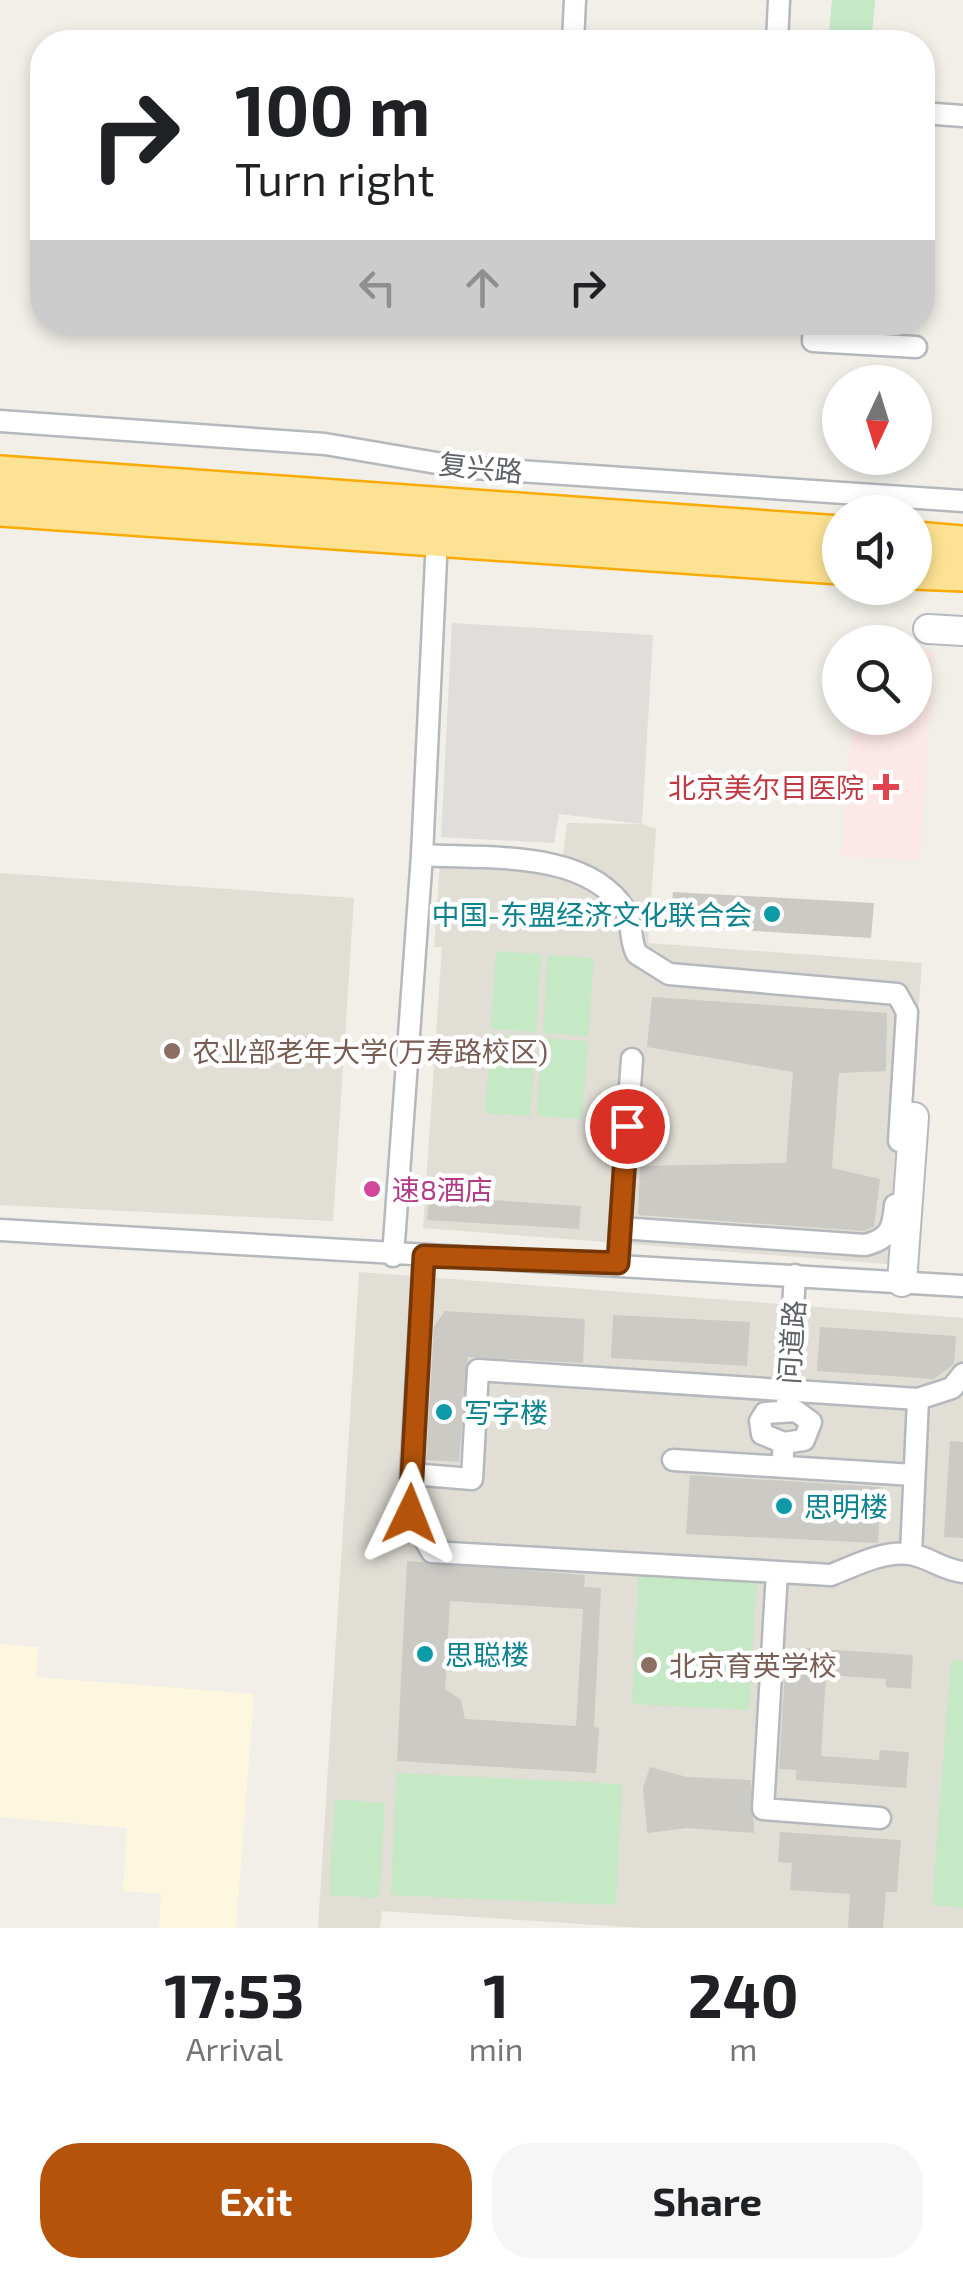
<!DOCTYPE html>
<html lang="en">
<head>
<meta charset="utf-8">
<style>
	:root { --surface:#fff; --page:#f6f6f6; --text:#202124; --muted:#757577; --accent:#b45309 }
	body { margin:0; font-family:"Exo 2","Noto Sans SC",sans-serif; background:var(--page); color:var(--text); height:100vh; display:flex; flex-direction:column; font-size:38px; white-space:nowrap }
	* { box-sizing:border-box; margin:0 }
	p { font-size:32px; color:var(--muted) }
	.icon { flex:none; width:55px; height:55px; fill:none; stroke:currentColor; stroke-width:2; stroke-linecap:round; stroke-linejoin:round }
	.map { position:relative; height:1928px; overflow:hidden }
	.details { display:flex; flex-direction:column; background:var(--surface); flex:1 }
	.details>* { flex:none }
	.top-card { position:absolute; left:30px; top:30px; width:905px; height:305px; border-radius:40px; box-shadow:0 5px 15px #0003; background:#fff; color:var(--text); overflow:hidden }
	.needle { width:65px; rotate:184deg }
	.tools { position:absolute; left:822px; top:365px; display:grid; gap:20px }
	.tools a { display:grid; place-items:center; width:110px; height:110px; border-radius:50%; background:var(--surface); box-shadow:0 5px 15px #0003; font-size:50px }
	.pin { position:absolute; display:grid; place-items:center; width:85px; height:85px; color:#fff; margin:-42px; border:5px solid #fff; border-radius:50%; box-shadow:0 2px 10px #0007 }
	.me { position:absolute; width:110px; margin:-55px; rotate:2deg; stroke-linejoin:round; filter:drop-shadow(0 0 8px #0008) }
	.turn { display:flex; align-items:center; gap:35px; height:210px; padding:0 40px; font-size:45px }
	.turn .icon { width:130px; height:130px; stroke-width:2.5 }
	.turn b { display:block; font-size:70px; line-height:85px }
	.lanes { display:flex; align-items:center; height:95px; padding:0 40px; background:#0003; justify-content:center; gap:50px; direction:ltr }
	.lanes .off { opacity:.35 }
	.eta { display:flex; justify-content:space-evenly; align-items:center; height:170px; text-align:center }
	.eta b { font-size:60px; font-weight:700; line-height:70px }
	.button { display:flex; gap:20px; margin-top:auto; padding:20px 40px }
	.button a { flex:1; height:115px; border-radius:40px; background:var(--accent); color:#fff; font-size:40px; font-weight:700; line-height:115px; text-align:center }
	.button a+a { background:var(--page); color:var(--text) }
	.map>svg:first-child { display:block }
	.commercial { fill:#fef7e0 }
	.industrial { fill:#e0deda }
	.education { fill:#e1ded6 }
	.medical { fill:#fce8e6 }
	.green { fill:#c5e8c5 }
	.building { fill:#cccac5; fill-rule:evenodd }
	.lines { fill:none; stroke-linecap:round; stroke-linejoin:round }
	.street-casing { stroke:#b5b8bc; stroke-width:25 }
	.secondary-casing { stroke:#b6babf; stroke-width:32 }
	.highway-casing { stroke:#f9ab00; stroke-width:40 }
	.street { stroke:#fff; stroke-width:20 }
	.secondary { stroke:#fff; stroke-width:28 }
	.highway { stroke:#fde293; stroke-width:35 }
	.route-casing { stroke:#753606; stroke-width:25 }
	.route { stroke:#b45309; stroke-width:18 }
	.health-dot { fill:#e0444e; stroke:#fff; stroke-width:4 }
	.culture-dot { fill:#0f9aa8; stroke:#fff; stroke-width:4 }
	.education-dot { fill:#8d6e63; stroke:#fff; stroke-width:4 }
	.hotel-dot { fill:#d1479c; stroke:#fff; stroke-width:4 }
	.labels { text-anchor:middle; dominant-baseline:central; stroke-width:9; stroke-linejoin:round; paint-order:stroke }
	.street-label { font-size:28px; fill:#5f6368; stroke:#fff }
	.health-label { font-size:28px; fill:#be3a42; stroke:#fff; text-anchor:end }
	.culture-label { font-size:28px; fill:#0d838f; stroke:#fff; text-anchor:start }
	.education-label { font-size:28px; fill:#785e54; stroke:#fff; text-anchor:start }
	.hotel-label { font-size:28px; fill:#b23c85; stroke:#fff; text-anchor:start }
</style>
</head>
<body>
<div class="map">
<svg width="963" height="1928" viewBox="0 0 963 1928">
	<rect width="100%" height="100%" fill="#f1efe8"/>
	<path class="commercial" d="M0,1644L38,1647L36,1677L254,1694L236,1928H159L161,1894L123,1891L127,1828L0,1817Z"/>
	<path class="industrial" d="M452,623L653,635L642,824L559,814L554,843L441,837Z"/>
	<path class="education" d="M567,823L642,824L656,829L648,943L922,963L899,1265L423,1228L442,947H434L441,847L563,856Z
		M0,873L354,898L333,1221L0,1205Z
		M359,1272L963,1318V1928H643L382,1911L380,1928H318Z"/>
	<path class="medical" d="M915,650L934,651L920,860L842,856L852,718H915Z"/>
	<path class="green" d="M832,0H875L872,34L829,31Z
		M496,951L541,954L536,1032L491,1029Z
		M548,955L594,958L588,1036L543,1033Z
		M491,1034L536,1038L530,1116L485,1113Z
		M542,1038L588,1041L582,1119L537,1116Z
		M639,1568L757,1575L749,1710L632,1704Z
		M951,1660L963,1661V1908L932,1905Z
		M397,1773L622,1784L616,1905L391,1895Z
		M335,1799L385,1803L379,1898L329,1895Z"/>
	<path class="building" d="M673,892L874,903L871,938L670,926Z
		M652,997L887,1013L886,1071L839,1073L832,1168L880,1179L874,1227L864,1231L638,1215L640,1166L786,1163L793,1072L647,1047Z
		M429,1196L581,1206L579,1229L427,1220Z
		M445,1311L585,1319L583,1363L468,1357L459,1462L426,1460L434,1326Z
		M613,1315L750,1322L747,1366L611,1358Z
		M820,1327L956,1336L954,1364L934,1379L817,1371Z
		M950,1441L963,1442V1538L944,1537Z
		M690,1475L881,1487L878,1543L686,1534Z
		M407,1561L585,1575L584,1587L601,1588L594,1727L599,1728L596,1773L397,1761ZM450,1601L583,1609L576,1726L465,1719L461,1700L445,1689Z
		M805,1648L913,1655L911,1689L886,1687V1679L826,1675L821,1756L879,1760L880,1750L909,1752L906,1788L796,1780V1770L779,1769L786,1653L804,1655Z
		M650,1767L687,1777L751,1780L754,1833L687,1828L647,1833L643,1788Z
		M780,1832L901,1840L897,1892H886L883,1928H848L850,1894L790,1890L792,1863L778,1862Z"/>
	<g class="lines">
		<g class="street-casing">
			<path id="street" d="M573,42L575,0
				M777,42L779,0
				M922,113L963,116
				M814,322L813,341L916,347
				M0,421L325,444L460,467L963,501
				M422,855C486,859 587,849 625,910C634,925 629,941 637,954L669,974L897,994L907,1012L899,1141
				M620,1228L632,1059
				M0,1230L963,1286
				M393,1256L422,855L437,538
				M618,1263L620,1228L865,1245C890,1239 893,1228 895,1205
				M918,1399L952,1388L963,1374
				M787,1403L795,1275
				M673,1460L914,1475
				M782,1466L784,1443L804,1440L811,1422L796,1411L765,1413L760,1421L762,1434L784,1443
				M411,1474L424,1256
				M911,1554L918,1399L478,1370L472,1479L411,1474L410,1514L432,1552L831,1575C854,1566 884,1550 910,1554C929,1557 942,1570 963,1572
				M777,1572L763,1809L880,1818"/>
		</g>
		<g class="secondary-casing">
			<path id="secondary" d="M928,629L963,631
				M902,1282L914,1117"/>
		</g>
		<g class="highway-casing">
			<path id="highway" d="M0,474L840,534
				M0,508L840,566
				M915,540L963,544
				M915,571L963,573"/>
		</g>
		<use href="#street" class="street"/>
		<use href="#secondary" class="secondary"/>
		<use href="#highway" class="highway"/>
	</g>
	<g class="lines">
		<g class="route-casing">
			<path id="route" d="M410,1514L424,1256L618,1263L627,1126"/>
		</g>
		<use href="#route" class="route"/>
	</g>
	<path class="health-dot" d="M881 772h10v10h10v10h-10v10h-10v-10h-10v-10h10z"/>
	<g class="culture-dot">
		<circle cx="772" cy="914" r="10"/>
		<circle cx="444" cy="1412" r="10"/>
		<circle cx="784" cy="1506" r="10"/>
		<circle cx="425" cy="1654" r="10"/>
	</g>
	<g class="education-dot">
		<circle cx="172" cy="1051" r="10"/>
		<circle cx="649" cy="1665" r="10"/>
	</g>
	<circle class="hotel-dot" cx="372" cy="1189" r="10"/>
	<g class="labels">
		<g class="street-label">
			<text transform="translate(481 467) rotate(6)">复兴路</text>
			<text transform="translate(791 1342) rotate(-86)">问道路</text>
		</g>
		<g class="health-label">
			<text x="864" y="787">北京美尔目医院</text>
		</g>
		<g class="culture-label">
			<text x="752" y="914" text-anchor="end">中国-东盟经济文化联合会</text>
			<text x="464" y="1412">写字楼</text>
			<text x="804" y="1506">思明楼</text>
			<text x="445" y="1654">思聪楼</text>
		</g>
		<g class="education-label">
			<text x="192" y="1051">农业部老年大学(万寿路校区)</text>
			<text x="669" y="1665">北京育英学校</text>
		</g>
		<g class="hotel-label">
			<text x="392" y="1189">速8酒店</text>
		</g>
	</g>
</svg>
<div class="tools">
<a><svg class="needle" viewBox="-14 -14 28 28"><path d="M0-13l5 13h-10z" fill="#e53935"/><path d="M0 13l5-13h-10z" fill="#757577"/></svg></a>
<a><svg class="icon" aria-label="sound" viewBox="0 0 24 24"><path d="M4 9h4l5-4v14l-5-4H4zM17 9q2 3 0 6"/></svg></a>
<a><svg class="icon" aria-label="search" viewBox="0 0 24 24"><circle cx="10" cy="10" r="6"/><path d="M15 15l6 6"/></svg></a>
</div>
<div class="pin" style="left:627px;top:1126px;background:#d93025"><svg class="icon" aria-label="arrive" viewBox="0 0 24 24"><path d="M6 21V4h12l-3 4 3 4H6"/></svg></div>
<svg class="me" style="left:410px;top:1514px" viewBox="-20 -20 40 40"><path d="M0-17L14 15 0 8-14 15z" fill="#b45309" stroke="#fff" stroke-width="4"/></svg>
<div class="top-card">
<div class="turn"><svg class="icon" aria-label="right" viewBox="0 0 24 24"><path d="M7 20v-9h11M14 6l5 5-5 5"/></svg><div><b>100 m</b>Turn right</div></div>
<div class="lanes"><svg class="icon off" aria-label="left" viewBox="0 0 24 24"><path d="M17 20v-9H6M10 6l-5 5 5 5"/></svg><svg class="icon off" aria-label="ahead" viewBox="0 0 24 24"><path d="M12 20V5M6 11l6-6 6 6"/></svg><svg class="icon" aria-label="right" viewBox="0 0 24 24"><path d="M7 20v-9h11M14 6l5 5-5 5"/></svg></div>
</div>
</div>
<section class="details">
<div class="eta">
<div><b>17:53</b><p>Arrival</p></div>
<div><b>1</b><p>min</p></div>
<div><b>240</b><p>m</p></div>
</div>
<div class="button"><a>Exit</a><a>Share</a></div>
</section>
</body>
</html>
